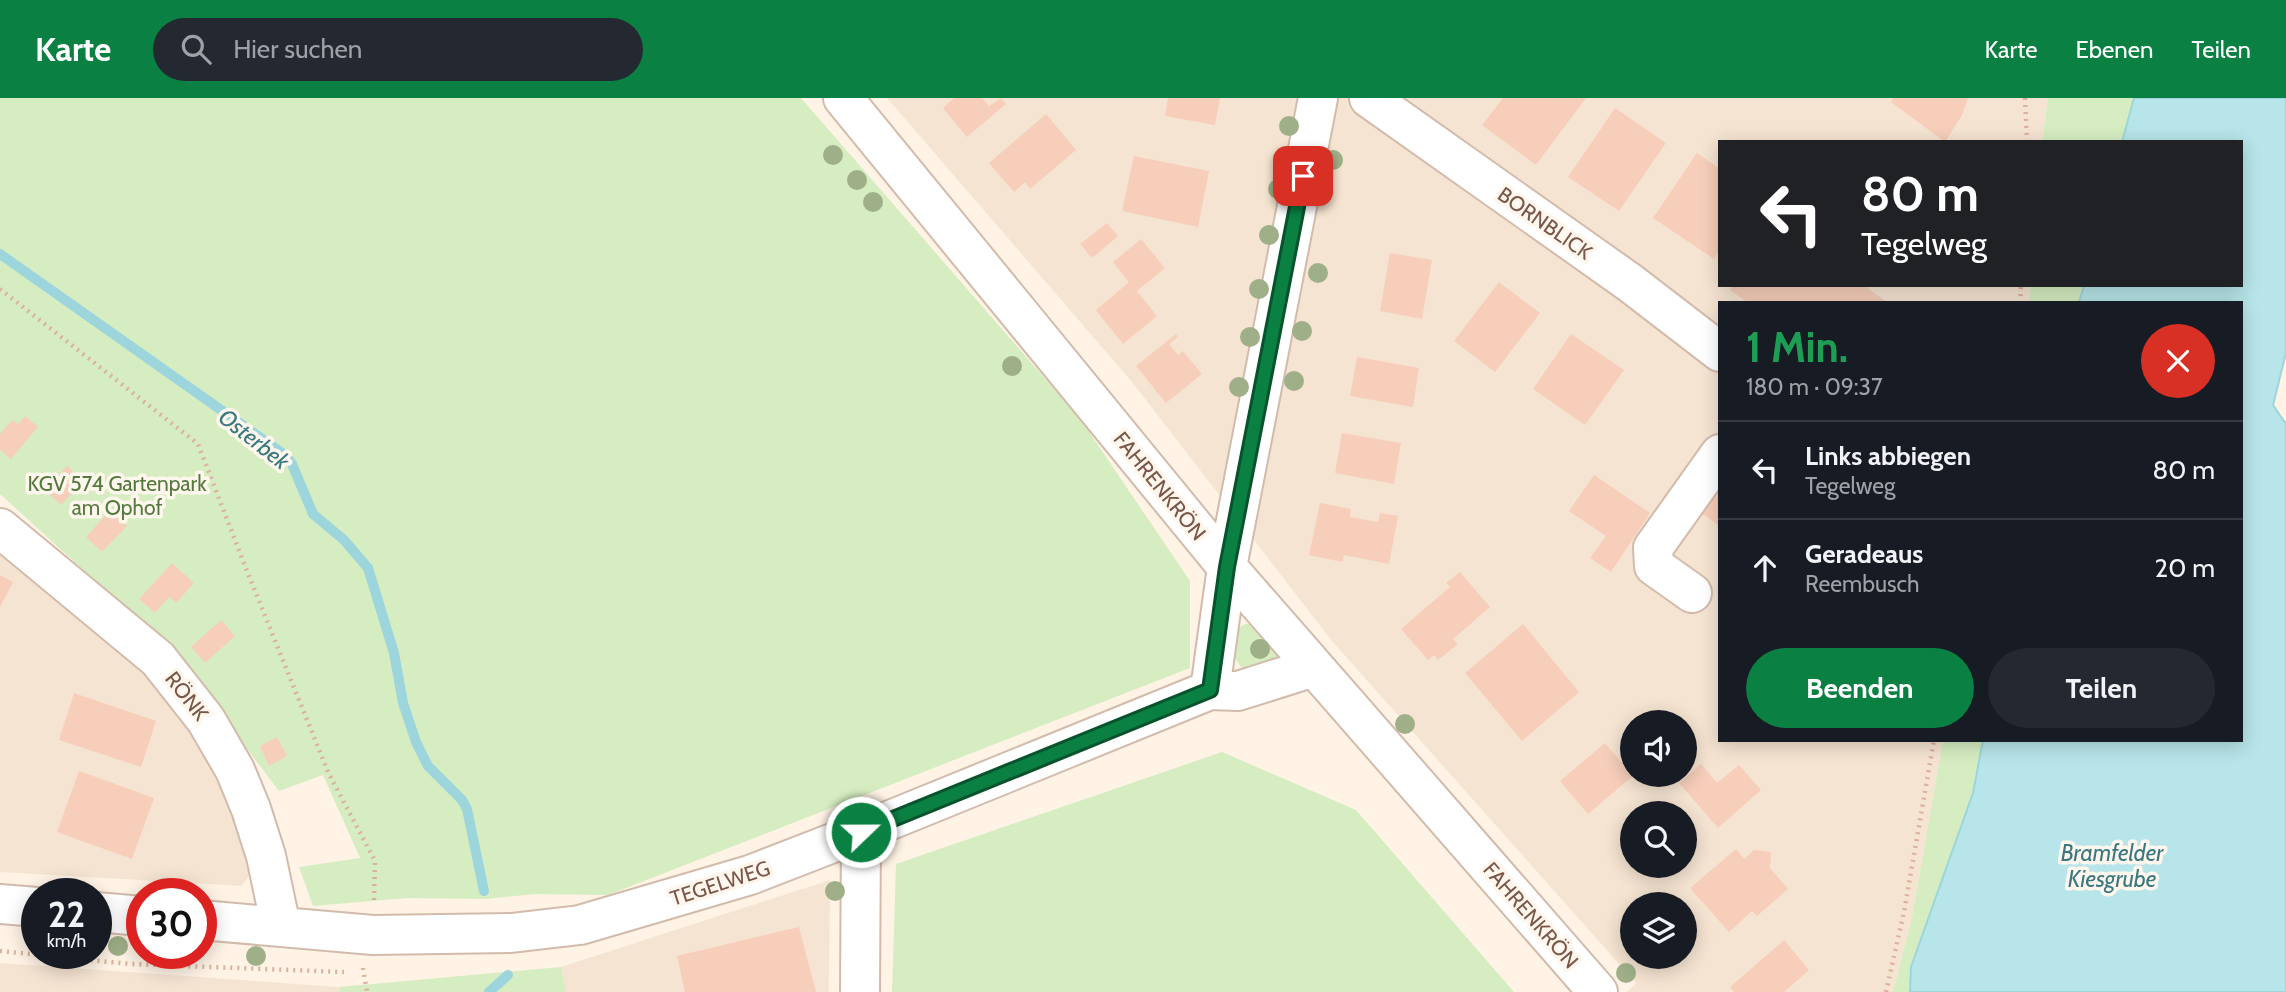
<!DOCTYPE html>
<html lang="de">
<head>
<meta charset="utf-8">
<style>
	:root { --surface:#171b24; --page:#242831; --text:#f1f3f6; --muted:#9ea1a6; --line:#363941; --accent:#0b8043 }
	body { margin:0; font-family:Cabin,sans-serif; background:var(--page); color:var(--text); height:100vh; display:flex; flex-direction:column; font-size:26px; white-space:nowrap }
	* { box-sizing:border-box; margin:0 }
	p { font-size:23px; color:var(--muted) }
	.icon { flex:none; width:38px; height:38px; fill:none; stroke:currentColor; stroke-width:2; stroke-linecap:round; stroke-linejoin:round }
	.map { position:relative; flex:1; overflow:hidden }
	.drawer { position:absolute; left:1718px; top:203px; width:525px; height:441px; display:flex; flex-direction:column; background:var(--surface); border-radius:0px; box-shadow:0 4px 18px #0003 }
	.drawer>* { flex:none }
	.hud { position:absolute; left:1718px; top:42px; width:525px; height:147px; border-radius:0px; box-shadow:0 4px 18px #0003; background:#202124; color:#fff; overflow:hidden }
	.controls { position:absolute; left:1620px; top:612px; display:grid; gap:14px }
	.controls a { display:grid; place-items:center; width:77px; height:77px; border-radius:50%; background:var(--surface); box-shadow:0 4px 18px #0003; font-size:35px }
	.speed { position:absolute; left:21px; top:780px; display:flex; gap:14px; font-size:35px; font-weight:700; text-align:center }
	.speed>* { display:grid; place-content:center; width:91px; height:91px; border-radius:50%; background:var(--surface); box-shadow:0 4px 18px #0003; line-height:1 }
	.speed small { font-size:18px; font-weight:400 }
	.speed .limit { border:10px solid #d22; background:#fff; color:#111 }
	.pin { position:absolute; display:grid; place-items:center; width:60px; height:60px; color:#fff; margin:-30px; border-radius:14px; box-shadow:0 4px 10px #0006 }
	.me { position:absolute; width:77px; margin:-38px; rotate:68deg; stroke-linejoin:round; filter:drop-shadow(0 0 5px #0008) }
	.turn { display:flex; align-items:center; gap:24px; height:147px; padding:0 28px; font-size:32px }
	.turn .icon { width:91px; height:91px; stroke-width:2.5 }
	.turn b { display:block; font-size:49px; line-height:60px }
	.round { display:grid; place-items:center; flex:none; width:74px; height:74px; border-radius:37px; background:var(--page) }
	.headline { display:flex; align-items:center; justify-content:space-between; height:119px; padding:0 28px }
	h1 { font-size:42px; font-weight:700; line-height:52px; color:#1e9e55 }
	.cta { display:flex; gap:14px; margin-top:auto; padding:14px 28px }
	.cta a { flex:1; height:80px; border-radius:42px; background:var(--accent); color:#fff; font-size:28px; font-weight:700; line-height:80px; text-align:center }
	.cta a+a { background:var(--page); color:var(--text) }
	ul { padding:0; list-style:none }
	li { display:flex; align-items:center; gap:21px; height:98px; padding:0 28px; border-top:2px solid var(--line) }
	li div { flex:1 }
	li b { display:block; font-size:26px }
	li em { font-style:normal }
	header { display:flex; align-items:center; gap:42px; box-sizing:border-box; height:98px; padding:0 35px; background:var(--accent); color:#fff }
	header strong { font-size:33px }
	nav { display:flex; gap:38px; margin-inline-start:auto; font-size:24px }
	.search { width:490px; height:63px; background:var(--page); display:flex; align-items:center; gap:18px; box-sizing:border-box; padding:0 24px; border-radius:38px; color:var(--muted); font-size:26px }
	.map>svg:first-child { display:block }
	.residential { fill:#f6e4d2; fill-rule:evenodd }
	.green { fill:#d6edc1 }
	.water { fill:#b7e5e9; stroke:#9cd6dc; stroke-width:2 }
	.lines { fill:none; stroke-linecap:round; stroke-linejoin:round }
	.stream { stroke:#9cd6dc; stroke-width:10 }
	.building { fill:#f6ceba }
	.minor-casing { stroke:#d3bbac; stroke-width:42 }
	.path { stroke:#dbb19d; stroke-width:4.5; stroke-dasharray:2 5; stroke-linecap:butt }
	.minor { stroke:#fff; stroke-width:38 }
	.tree { fill:#9fb088 }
	.route-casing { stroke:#07532c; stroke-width:18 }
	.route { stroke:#0b8043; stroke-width:12 }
	.labels { text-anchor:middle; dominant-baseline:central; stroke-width:7; stroke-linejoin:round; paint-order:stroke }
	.street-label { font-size:21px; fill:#795647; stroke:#fff7ed }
	.park-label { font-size:21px; fill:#527a3c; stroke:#fff7ed }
	.water-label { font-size:23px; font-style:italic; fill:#3a7880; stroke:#fff7ed }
</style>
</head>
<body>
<header>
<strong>Karte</strong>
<div class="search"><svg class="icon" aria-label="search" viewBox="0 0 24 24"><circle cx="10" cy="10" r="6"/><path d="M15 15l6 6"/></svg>Hier suchen</div>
<nav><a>Karte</a><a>Ebenen</a><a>Teilen</a></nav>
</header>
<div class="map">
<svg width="2286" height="894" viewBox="0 0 2286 894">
	<rect width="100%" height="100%" fill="#fef3e5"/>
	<path class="residential" d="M887,0H2048L2042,44H1720V187H2030L2029,205H1720V642H1943L1912,819L1893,894H1627L1636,885L1332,543L1132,284ZM1633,625H1685V677H1633ZM1633,716H1685V768H1633ZM1633,807H1685V859H1633Z
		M0,448L154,584L199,639L244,729L255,768L242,788L0,774Z
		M830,782L829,894H566L561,869Z
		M0,865L339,889L340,894H0Z"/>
	<path class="green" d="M0,0H801L1081,322L1190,483V570L608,797L535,796L485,801L407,800L313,808L299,769L360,760L323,677L279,693L175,556L0,396Z
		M2048,0H2134L2122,44H2042Z
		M2030,187H2084L2079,205H2029Z
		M1254,525L1280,558L1276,567L1245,573C1230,558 1234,551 1237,531L1245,526Z
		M1943,642H1983L1974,695L1911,869L1910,894H1893L1912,819Z
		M1222,654L1356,712L1514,894H892L896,766Z
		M561,869L566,894H340L339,889Z"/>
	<path class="water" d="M2134,0H2286V255L2273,307L2286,326V894H1910L1911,869L1973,695L1983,642H2242V205H2079L2084,187H2242V44H2122Z"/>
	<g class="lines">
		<path class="stream" d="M0,156L285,357L292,366L313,416L344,442L368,470L394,555L403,605L416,644L428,668L462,702L467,711L484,793
			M489,894L508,877"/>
	</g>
	<path class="building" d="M954,0H982L989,8L1001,0L1006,6L967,39L943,10Z
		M1168,0H1220L1215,27L1165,18Z
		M1503,0H1586L1536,67L1482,27Z
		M1893,0H1968L1962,17L1945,44L1891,4Z
		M1615,10L1666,45L1619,113L1568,79Z
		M1046,16L1076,52L1030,91L1025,84L1014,94L989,65Z
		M1697,55L1720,71V152L1714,161L1653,120Z
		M1134,58L1209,73L1198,129L1122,113Z
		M1107,125L1118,138L1092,160L1080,146Z
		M1141,141L1165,170L1137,193L1157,218L1123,246L1096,212L1129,184L1113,164Z
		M1390,155L1432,162L1422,221L1380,213Z
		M1499,184L1540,215L1495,274L1454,243Z
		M1733,187H1863L1888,205H1748L1730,192Z
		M1176,236L1178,239L1169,246L1178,257L1183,253L1202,276L1166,305L1136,268Z
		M1571,236L1624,272L1585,327L1533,291Z
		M1357,259L1419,270L1413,309L1350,298Z
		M25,318L38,329L11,361L0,352V336L12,322L18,326Z
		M1342,335L1401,345L1394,386L1335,375Z
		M67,368L83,383L61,407L45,392Z
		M1594,377L1650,415L1611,474L1590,460L1606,438L1569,413Z
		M1720,381V428L1698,413Z
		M1320,405L1351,411L1350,419L1378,424L1380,415L1398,418L1389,466L1344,457L1342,464L1309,457Z
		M110,412L127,428L102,454L86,439Z
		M172,465L194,485L176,505L169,499L155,515L139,501Z
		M1460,474L1490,509L1453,541L1458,546L1438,562L1434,557L1428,562L1401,531L1450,489L1446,485Z
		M0,477L13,484L0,509Z
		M221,522L235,538L205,565L191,549Z
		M1523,526L1579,594L1522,643L1465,575Z
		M74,595L156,623L141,669L59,642Z
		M277,639L287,658L269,668L260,648Z
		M1605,645L1633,678L1588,716L1560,683Z
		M1701,666L1717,685L1739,667L1761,692L1718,730L1679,685Z
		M79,673L154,700L132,761L57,734Z
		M1736,751L1744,761L1754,752L1771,754L1770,770L1788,791L1757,818L1752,813L1729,834L1690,790Z
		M799,829L816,894H685L677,858Z
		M1784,842L1809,872L1784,894H1734L1730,889Z"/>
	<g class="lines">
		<g class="minor-casing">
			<path id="minor" d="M843,0L1227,469L1598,894
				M1369,0L1629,184L1720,254
				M0,430L158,561L206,622L235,672L251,711L266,758L281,829
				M1692,495L1654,468L1653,450L1720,356
				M1210,592L1238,593L1314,569
				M0,806L37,809
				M96,814L142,818
				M201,822L373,837L511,835L580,827L750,777L861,734L1210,592L1227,469L1318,0
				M860,894L861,734"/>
		</g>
		<path class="path" d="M2025,0L2027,44
			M0,191L198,346L245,468L328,674L375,763L374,803
			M2020,205L2021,187
			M0,853L130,866L344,874
			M363,870L367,894
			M1886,894L1904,814L1934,642"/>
		<use href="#minor" class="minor"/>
	</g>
	<g class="tree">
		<circle cx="1289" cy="28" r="10"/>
		<circle cx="833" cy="57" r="10"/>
		<circle cx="1333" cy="62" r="10"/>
		<circle cx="857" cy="82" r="10"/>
		<circle cx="1278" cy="91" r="10"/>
		<circle cx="873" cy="104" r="10"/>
		<circle cx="1269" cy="137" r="10"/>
		<circle cx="1318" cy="175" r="10"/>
		<circle cx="1259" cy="191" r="10"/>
		<circle cx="1302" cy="233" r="10"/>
		<circle cx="1250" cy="239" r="10"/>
		<circle cx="1012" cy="268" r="10"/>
		<circle cx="1294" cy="283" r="10"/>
		<circle cx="1239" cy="289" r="10"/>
		<circle cx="1260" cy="551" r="10"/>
		<circle cx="1405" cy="626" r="10"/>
		<circle cx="835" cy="793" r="10"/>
		<circle cx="118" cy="848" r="10"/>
		<circle cx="256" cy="858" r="10"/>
		<circle cx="1626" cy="875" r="10"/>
	</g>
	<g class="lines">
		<g class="route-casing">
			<path id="route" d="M861,734L1210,592L1227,469L1303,78"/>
		</g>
		<use href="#route" class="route"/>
	</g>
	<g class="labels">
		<g class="street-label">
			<text transform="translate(1545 125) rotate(35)">BORNBLICK</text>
			<text transform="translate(1160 388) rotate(51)">FAHRENKRÖN</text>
			<text transform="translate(187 598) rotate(52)">RÖNK</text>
			<text transform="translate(720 785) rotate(-18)">TEGELWEG</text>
			<text transform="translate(1531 817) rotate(49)">FAHRENKRÖN</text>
		</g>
		<g class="park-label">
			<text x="117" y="385">KGV 574 Gartenpark<tspan x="117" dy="24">am Ophof</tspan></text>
		</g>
		<g class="water-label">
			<text transform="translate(254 341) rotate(38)">Osterbek</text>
			<text x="2112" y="755">Bramfelder<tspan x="2112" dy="26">Kiesgrube</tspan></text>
		</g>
	</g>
</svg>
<div class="controls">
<a><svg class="icon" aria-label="sound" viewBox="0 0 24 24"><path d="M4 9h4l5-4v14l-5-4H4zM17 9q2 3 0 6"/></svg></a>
<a><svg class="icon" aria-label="search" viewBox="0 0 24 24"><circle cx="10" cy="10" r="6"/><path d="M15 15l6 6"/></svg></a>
<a><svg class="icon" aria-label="layers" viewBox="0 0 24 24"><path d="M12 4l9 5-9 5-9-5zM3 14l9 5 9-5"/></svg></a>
</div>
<div class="speed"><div>22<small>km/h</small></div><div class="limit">30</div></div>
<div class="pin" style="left:1303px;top:78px;background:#d93025"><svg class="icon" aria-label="arrive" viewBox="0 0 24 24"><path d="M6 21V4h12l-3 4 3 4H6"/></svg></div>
<svg class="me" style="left:861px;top:734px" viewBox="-20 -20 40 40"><circle r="17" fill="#0b8043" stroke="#fff" stroke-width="3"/><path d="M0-11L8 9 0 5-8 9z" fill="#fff"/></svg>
<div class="hud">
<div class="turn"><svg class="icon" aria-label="left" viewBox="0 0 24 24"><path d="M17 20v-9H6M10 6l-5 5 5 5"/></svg><div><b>80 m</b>Tegelweg</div></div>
</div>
<section class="drawer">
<div class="headline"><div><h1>1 Min.</h1><p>180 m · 09:37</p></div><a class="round" style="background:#d93025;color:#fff"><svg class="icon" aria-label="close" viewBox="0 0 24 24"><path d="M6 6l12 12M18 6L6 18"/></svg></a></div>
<ul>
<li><svg class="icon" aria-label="left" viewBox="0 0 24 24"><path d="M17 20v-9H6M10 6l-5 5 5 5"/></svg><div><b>Links abbiegen</b><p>Tegelweg</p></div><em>80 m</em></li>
<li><svg class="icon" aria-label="ahead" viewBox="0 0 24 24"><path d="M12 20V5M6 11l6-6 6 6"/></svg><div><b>Geradeaus</b><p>Reembusch</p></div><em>20 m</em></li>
</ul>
<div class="cta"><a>Beenden</a><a>Teilen</a></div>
</section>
</div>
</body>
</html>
